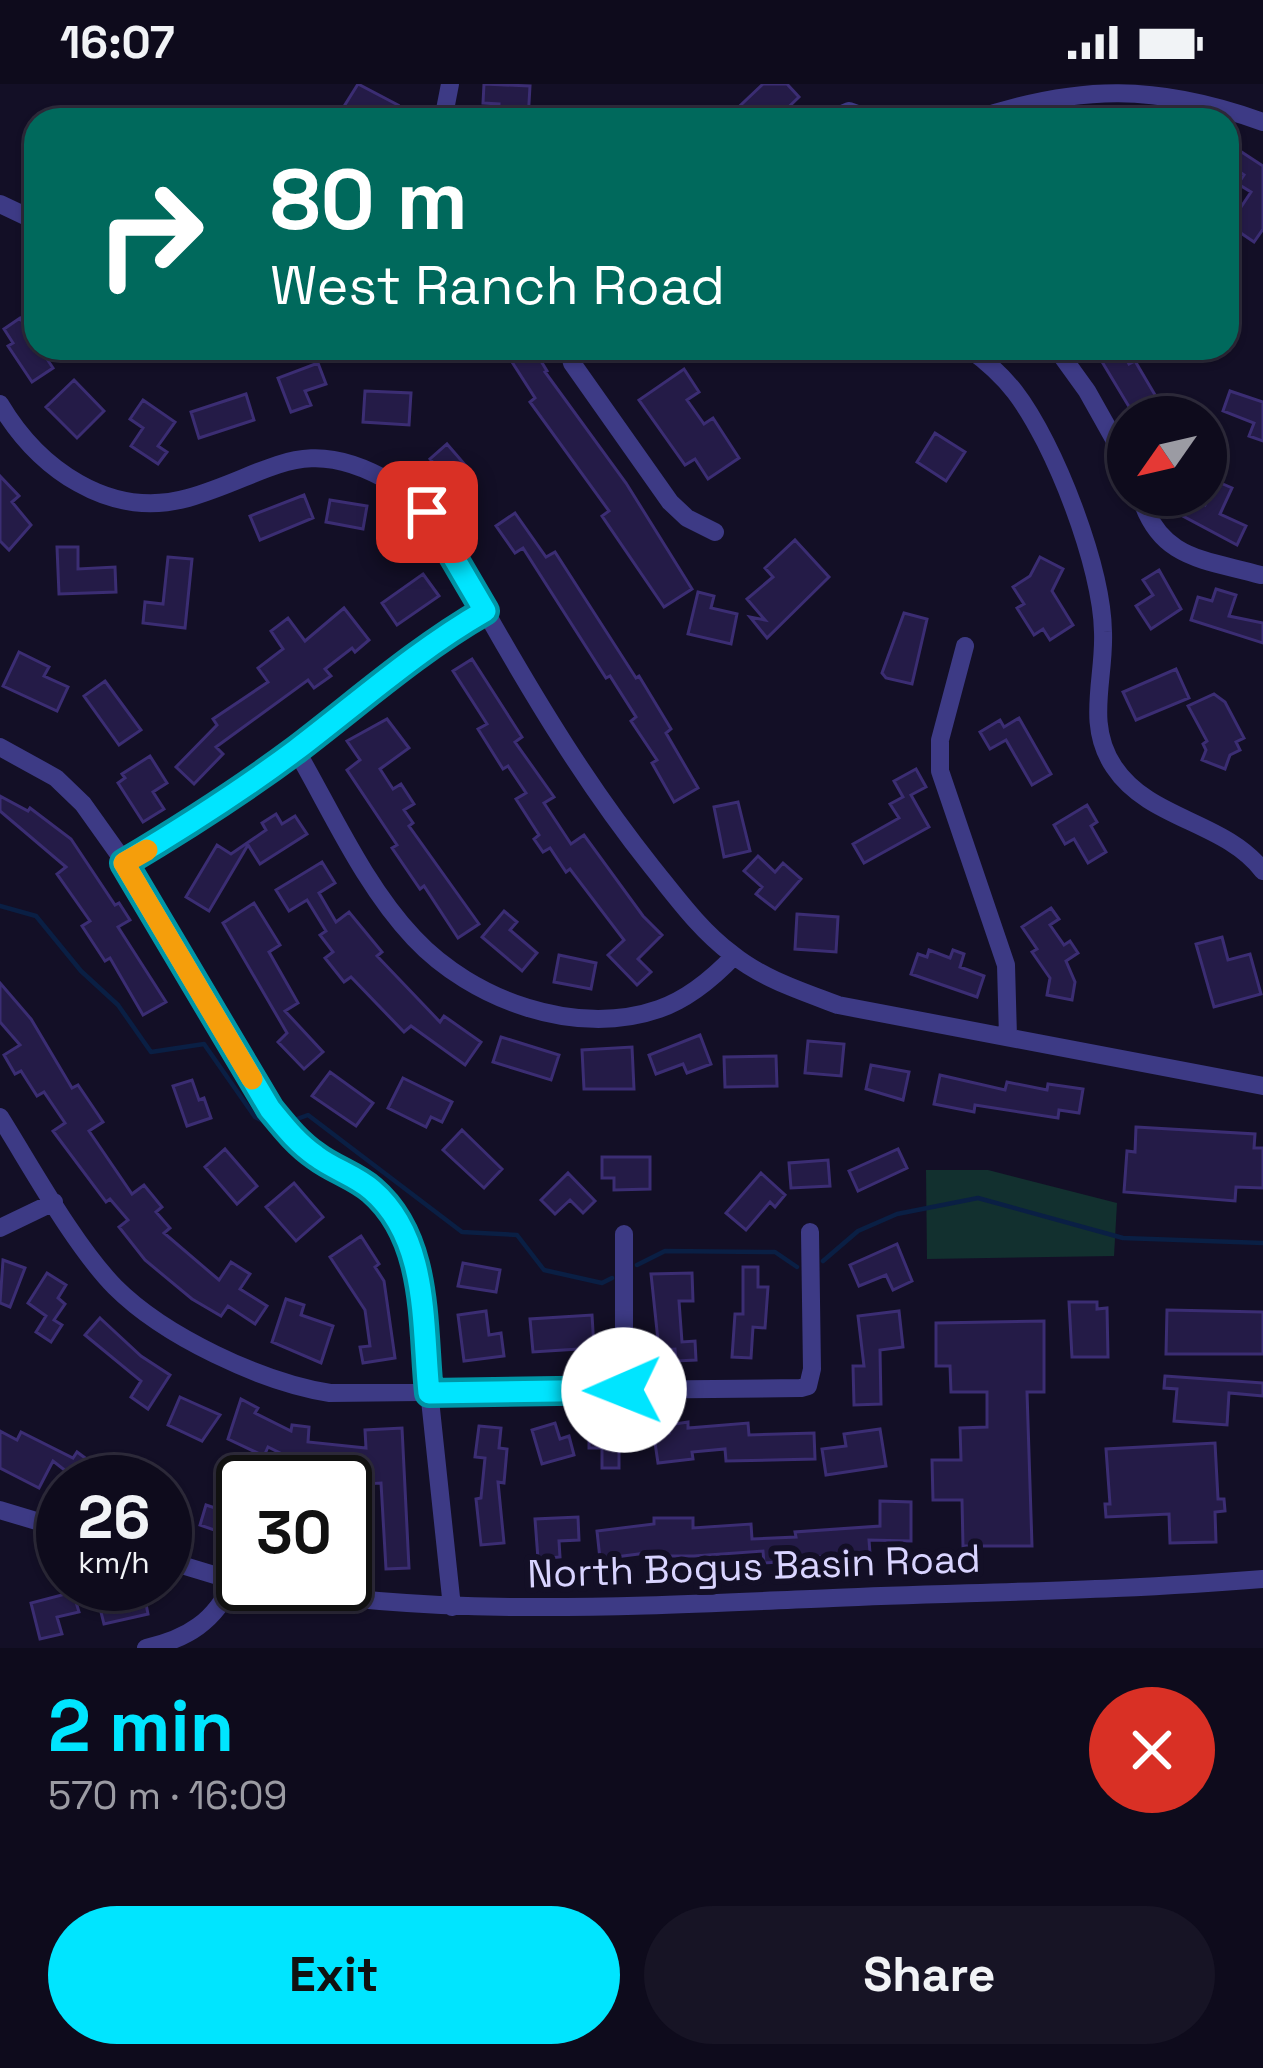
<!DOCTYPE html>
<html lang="en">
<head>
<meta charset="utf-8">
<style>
	:root { --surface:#0e0b1c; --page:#171425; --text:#f1f3f6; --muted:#9b9ba3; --line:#2e2b3b; --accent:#00e5ff }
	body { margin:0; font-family:"Space Grotesk",sans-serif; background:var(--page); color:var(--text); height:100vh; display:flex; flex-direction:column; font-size:45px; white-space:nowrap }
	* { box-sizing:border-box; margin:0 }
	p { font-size:39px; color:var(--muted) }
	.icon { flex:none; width:66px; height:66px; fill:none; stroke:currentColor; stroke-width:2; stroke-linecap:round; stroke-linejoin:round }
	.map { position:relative; height:1564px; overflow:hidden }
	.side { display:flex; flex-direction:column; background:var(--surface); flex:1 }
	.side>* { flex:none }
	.banner { position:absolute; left:24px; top:24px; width:1215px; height:252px; border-radius:36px; box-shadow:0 3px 9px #0004,0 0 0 3px var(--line); background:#00695c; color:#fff; overflow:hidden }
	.needle { width:78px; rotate:236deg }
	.tools { position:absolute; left:1107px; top:312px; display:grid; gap:24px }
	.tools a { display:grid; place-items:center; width:120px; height:120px; border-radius:50%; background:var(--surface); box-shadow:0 3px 9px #0004,0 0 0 3px var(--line); font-size:60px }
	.speed { position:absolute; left:36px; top:1371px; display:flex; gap:24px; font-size:60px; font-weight:700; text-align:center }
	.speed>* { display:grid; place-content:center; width:156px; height:156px; border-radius:50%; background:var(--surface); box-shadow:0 3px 9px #0004,0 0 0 3px var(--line); line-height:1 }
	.speed small { font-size:30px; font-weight:400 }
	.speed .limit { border:6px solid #111; border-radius:18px; background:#fff; color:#111 }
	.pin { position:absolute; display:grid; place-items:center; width:102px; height:102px; color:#fff; margin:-51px; border-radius:24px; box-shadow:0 6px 18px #0006 }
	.me { position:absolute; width:132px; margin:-66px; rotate:269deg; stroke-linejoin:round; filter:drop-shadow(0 0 9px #0008) }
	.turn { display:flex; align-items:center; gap:42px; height:252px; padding:0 48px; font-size:54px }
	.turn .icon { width:156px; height:156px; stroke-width:2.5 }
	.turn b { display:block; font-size:84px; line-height:102px }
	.round { display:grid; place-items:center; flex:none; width:126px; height:126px; border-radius:63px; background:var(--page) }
	.head { display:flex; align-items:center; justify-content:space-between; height:204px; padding:0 48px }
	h1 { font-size:72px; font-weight:700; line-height:90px; color:var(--accent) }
	.button { display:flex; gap:24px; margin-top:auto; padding:24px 48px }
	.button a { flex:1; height:138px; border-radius:72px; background:var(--accent); color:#111; font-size:48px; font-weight:700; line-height:138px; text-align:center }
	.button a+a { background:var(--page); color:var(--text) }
	.status { display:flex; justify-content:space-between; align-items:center; height:84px; padding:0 60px; background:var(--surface); direction:ltr }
	.status svg { height:33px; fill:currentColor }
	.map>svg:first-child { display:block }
	.green { fill:#12302f }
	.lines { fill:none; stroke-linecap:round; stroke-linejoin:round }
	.stream { stroke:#0a1f44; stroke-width:4.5 }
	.building { fill:#241b47; stroke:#3b2d73; stroke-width:3 }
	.minor { stroke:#3d3a85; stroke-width:18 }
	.route-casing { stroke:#0095a6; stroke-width:30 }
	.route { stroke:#00e5ff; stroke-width:21 }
	.slow { stroke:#f59e0b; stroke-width:21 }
	.labels { text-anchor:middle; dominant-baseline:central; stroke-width:12; stroke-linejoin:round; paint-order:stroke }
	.street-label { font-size:39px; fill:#d9d4ff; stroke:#130f26 }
</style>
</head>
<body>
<div class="status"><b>16:07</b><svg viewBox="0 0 49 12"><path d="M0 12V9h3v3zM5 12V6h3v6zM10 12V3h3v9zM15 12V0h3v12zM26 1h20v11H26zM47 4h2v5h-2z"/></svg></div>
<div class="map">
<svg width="1263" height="1564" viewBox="0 0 1263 1564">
	<rect width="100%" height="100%" fill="#130f26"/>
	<path class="green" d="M926,1086H988L1117,1119L1114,1172L927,1175Z"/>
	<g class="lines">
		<path class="stream" d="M0,822L36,832L81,887L118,921L151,968L204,960L255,1033L273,1042
			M297,1035L308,1031L462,1148L517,1151L544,1186L602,1199L612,1194
			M823,1177L858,1147L897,1130L978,1114L1123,1154L1263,1159
			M637,1181L665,1167L775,1168L797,1183"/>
	</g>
	<path class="building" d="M358,0L398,21L389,36H345L338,32Z
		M484,0L530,2L528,36H498L499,20L483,19Z
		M763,0H787L799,13L775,36H725Z
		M1234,63L1263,82V145L1254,158L1229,141L1251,108L1238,100L1244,91L1227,79Z
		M20,234L53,284L32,298L8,262L13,259L4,245Z
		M503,264H533L547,287L545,288L626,399L692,505L664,523L602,432L609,427L530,318L535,314Z
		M1121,265L1129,280L1135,277L1158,316L1134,331L1101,276Z
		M318,279L326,300L305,307L311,321L291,328L278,294Z
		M684,285L699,308L687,316L704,340L713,334L739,374L708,395L695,375L685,381L639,316Z
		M74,296L104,327L77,354L46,323Z
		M365,307L411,309L409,341L363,338Z
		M1230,307L1263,318V357L1249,352L1254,339L1223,327Z
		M246,310L254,336L199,354L191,328Z
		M143,316L175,338L158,362L167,368L158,380L131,362L143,344L130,335Z
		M935,349L965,368L946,397L917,378Z
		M447,360L473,390L456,405L430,375Z
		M0,392L19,412L12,418L31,441L9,466L0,457Z
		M1216,397L1232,404L1220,430L1246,442L1237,461L1181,431L1189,414L1205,421Z
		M304,411L313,434L260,456L250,432Z
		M330,416L367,422L363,445L326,438Z
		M515,429L546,473L555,468L636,594L639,592L671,645L666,649L698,704L674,718L652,679L657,676L631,637L636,633L610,592L606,594L523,464L515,469L496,442Z
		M795,456L829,493L767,554L750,533L765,536L747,515L773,493L765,484Z
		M57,463H78V485L115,483L116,508L59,510Z
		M168,473L192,475L185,544L143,539L145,518L163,520Z
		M1040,473L1063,485L1052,507L1073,541L1050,556L1043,545L1034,551L1017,524L1024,520L1013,503L1030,492Z
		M1159,486L1181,525L1151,545L1136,522L1153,511L1143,496Z
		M423,490L439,512L397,541L382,519Z
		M1216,505L1236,511L1229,532L1263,539V559L1191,536L1198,513L1212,517Z
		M698,508L714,512L711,524L737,530L731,560L688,550Z
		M344,524L369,556L355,568L352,564L325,585L331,592L314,604L308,596L216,663L223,670L194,700L176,683L217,641L213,635L268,598L258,584L283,565L271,547L288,534L305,557Z
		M904,529L927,535L912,600L886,594L882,589Z
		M19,568L49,583L44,592L68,603L57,627L3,602Z
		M472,575L522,653L515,658L554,713L544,719L571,760L584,751L643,832L662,851L638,875L651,888L637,901L608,871L624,856L570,785L566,788L550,764L543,768L534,755L539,751L516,715L526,709L508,682L503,685L478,645L487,640L453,587Z
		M1176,585L1189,614L1136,636L1123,608Z
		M105,597L141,646L119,661L84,612Z
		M1214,610L1225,618L1244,654L1236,658L1240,666L1230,671L1225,685L1202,676L1206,666L1203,660L1207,657L1188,622Z
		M1019,634L1051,690L1032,701L1006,656L990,665L980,648L1000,636L1004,643Z
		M387,635L409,664L380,685L393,705L401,700L414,720L404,726L413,739L409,742L479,840L458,854L424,802L420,805L392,764L397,761L347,686L360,676L347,657Z
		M150,672L167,699L153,708L164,725L143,738L118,699L125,694L122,690Z
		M916,685L926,703L911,711L929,743L864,779L853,760L899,734L890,720L903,713L894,697Z
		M0,712L28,727L30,724L71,755L115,821L119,819L130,836L118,843L166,918L143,931L110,874L105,877L82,842L90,837L57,790L66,783L0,727Z
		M738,718L750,767L724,773L714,723Z
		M1087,721L1097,738L1091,742L1106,768L1088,779L1074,755L1065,760L1054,741Z
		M276,730L282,740L295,732L307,750L260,780L248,761L209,827L186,813L217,761L231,770L266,746L262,739Z
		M758,772L775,788L783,779L801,795L775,825L756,810L762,803L744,787Z
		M322,778L335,799L319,809L336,838L349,828L382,868L377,872L440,938L444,932L481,958L465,981L411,942L404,948L351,893L344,898L325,874L333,868L320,851L326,847L307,816L289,827L276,806Z
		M254,819L280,861L269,868L298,919L285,927L323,968L304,985L278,958L287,949L223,839Z
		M1051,824L1059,835L1050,841L1064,861L1070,857L1078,869L1066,877L1075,898L1072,916L1047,911L1050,894L1032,868L1037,865L1022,843Z
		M504,827L517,838L510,846L537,869L522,887L482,853Z
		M797,830L838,833L836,868L795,865Z
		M1222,853L1228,876L1250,870L1261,910L1214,923L1196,860Z
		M929,866L950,874L953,866L964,870L960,883L984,892L977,913L911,890L918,870L927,873Z
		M559,871L596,879L591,905L554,898Z
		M0,899L31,935L72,1004L78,1001L103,1038L89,1047L132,1110L144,1101L162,1123L156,1128L170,1144L164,1149L219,1196L231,1178L250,1190L240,1205L267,1222L255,1240L228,1222L221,1232L192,1215L145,1176L119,1143L128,1136L110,1115L106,1118L53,1047L65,1039L44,1008L37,1012L21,987L15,990L4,971L20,961L0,938Z
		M700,951L711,980L687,989L683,980L656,990L649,971Z
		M501,953L559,971L551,996L493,978Z
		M808,957L844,960L841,992L805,989Z
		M632,963L634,1005H584L582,966Z
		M776,972L777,1002L725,1003L724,973Z
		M871,981L909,988L903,1016L866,1005Z
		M330,988L373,1019L356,1042L312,1012Z
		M940,991L1005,1006L1007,998L1047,1006L1048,1000L1083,1005L1079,1029L1059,1026L1058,1034L975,1021L974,1028L934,1020Z
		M403,994L452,1018L442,1038L431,1033L426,1043L388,1024Z
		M192,996L199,1016L204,1014L211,1034L187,1042L173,1002Z
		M1136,1043L1255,1050L1254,1064H1263V1104L1236,1103L1235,1117L1124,1108L1127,1067L1135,1068Z
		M462,1046L502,1085L484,1104L443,1066Z
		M225,1065L257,1102L237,1120L205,1083Z
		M898,1065L907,1084L858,1107L849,1087Z
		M602,1073H650V1105L614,1106V1094H602Z
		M828,1076L830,1102L791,1104L789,1079Z
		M568,1089L595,1117L583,1129L570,1116L555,1130L541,1116Z
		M761,1089L785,1111L775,1123L770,1118L746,1146L726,1129Z
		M294,1099L323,1133L296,1157L266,1123Z
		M361,1152L379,1180L375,1183L384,1197L395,1274L363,1279L360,1263L370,1262L365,1226L330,1173Z
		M897,1160L912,1197L893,1206L886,1191L859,1202L850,1181Z
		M3,1176L25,1184L10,1223L0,1219Z
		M463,1179L500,1186L496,1208L458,1202Z
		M743,1183H758V1203H768L765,1244L753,1243L751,1274L732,1273L735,1230H743Z
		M47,1189L66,1201L58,1214L65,1220L54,1236L62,1241L51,1258L36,1248L46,1232L28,1219Z
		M692,1189L693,1217H679L682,1258L695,1257L696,1276L676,1277L675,1265L659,1266L651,1190Z
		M286,1215L304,1221L301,1231L333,1242L321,1279L272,1258Z
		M1069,1218H1097V1225L1107,1224L1108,1273H1072Z
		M1167,1226L1263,1228V1270H1166Z
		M486,1227L489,1251L501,1249L504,1272L464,1277L458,1231Z
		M899,1227L903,1263L880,1266L881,1320L854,1321L853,1282H864L858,1232Z
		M592,1231L594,1264L533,1268L530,1235Z
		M100,1234L141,1272L170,1291L148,1325L131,1313L141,1297L85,1251Z
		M1044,1237V1308H1027L1032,1462H963L962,1416H933L932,1376H961L960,1344L987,1343V1308H951L950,1282H936V1239Z
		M1165,1292L1263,1299V1312L1229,1309L1227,1341L1174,1337L1177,1305L1164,1304Z
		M180,1313L220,1331L202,1357L168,1341Z
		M241,1315L258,1324L255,1329L291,1347L292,1341L309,1343L308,1358L366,1364L365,1346L402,1344L409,1484L386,1485L381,1399L365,1400V1388L288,1379V1373L268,1363L264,1372L228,1355Z
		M688,1338V1344L748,1339L749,1351L814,1349L815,1375L726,1377L725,1365L692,1368L693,1375L658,1379L654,1352L669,1349L668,1341Z
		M555,1339L560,1355L569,1352L574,1371L542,1380L532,1346Z
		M479,1342L501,1344L499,1364L507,1365L504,1399L498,1398L504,1459L481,1461L476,1415L481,1414L485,1374L475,1373Z
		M589,1345H619V1384H602V1364H589Z
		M880,1345L886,1382L826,1391L822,1365L846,1362L844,1350Z
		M0,1347L17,1356L21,1348L73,1374L77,1368L92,1379L98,1372L111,1382L99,1398H80L53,1377L39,1404L0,1384Z
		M1215,1359L1218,1415H1224L1225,1427L1215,1428L1216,1458L1170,1459L1169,1430L1106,1433L1105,1420H1110L1106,1365Z
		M880,1417L911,1418V1457L869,1456L870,1469L815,1473V1476L764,1479L763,1467L694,1472H654V1468L600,1475L597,1447L654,1440V1434H693V1444L751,1440L752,1455L796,1453L795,1448L880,1442Z
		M206,1421L243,1433V1456L200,1441Z
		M578,1433L579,1456L559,1457L560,1473L538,1475L535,1435Z
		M73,1508L79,1528L57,1533L62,1550L40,1555L31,1519Z
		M128,1509L130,1514L144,1510L148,1530L104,1540L98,1516Z"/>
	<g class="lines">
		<path class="minor" d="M443,36L450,0
			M828,36L849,27L874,36
			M973,36C1079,0 1158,0 1263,38
			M0,120L36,137
			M568,264L572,279L670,418L687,434L715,448
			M968,264C986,277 1001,290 1015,308C1055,360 1102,483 1103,548C1105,595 1085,640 1114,683C1149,736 1225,737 1263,787
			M1056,264L1087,307L1128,380
			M0,320C38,384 109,436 188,414C272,390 303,346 394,400C441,428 462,487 488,532C538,620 589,704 652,783C677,814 700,846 732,870C763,895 801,907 838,921L1263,1002
			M1140,411C1159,476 1204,475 1261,491
			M965,562L940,656V687L1006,881L1008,953
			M0,663L56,694L83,720L125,779L270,1025L294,1056L318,1074L370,1103L392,1126L414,1165L452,1523
			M296,666C332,728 364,801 414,854C472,916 576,954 659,925C688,915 713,894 734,872
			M125,779C183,743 241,707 296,666C359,618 417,567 485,527
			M0,1033C32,1084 74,1161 115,1203C164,1252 261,1298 330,1309L801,1304L808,1302L812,1285L810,1148
			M0,1144L54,1118
			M624,1307V1150
			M0,1426L63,1445
			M165,1476L241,1499
			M248,1500C440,1535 638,1522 833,1514C976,1508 1120,1507 1263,1495
			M146,1564C187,1555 216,1537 233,1497"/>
	</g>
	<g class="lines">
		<g class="route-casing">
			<path id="route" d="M427,428L485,527C417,566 359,618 296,666C241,707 183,744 124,779L270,1025C284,1042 297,1059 316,1072C333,1085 356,1092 372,1106C429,1155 422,1240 429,1309L624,1306"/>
		</g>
		<use href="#route" class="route"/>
		<path class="slow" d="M147,766L124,779L252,995"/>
	</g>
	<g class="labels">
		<g class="street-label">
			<text transform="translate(754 1482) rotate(-2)">North Bogus Basin Road</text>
		</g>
	</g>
</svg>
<div class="tools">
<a><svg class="needle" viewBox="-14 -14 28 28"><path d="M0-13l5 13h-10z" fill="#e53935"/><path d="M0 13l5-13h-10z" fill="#9b9ba3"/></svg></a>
</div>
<div class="speed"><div>26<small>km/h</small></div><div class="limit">30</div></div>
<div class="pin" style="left:427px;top:428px;background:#d93025"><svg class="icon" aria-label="arrive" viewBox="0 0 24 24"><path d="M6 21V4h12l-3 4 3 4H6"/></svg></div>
<svg class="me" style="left:624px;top:1306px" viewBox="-20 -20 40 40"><circle r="19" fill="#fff"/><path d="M0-13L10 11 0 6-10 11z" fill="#00e5ff"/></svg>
<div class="banner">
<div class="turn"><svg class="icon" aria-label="right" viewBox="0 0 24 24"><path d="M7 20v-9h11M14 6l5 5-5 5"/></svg><div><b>80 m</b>West Ranch Road</div></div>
</div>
</div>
<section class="side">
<div class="head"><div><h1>2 min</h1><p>570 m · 16:09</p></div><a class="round" style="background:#d93025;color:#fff"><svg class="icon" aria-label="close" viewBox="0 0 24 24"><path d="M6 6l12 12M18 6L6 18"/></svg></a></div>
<div class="button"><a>Exit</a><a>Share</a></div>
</section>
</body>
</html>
